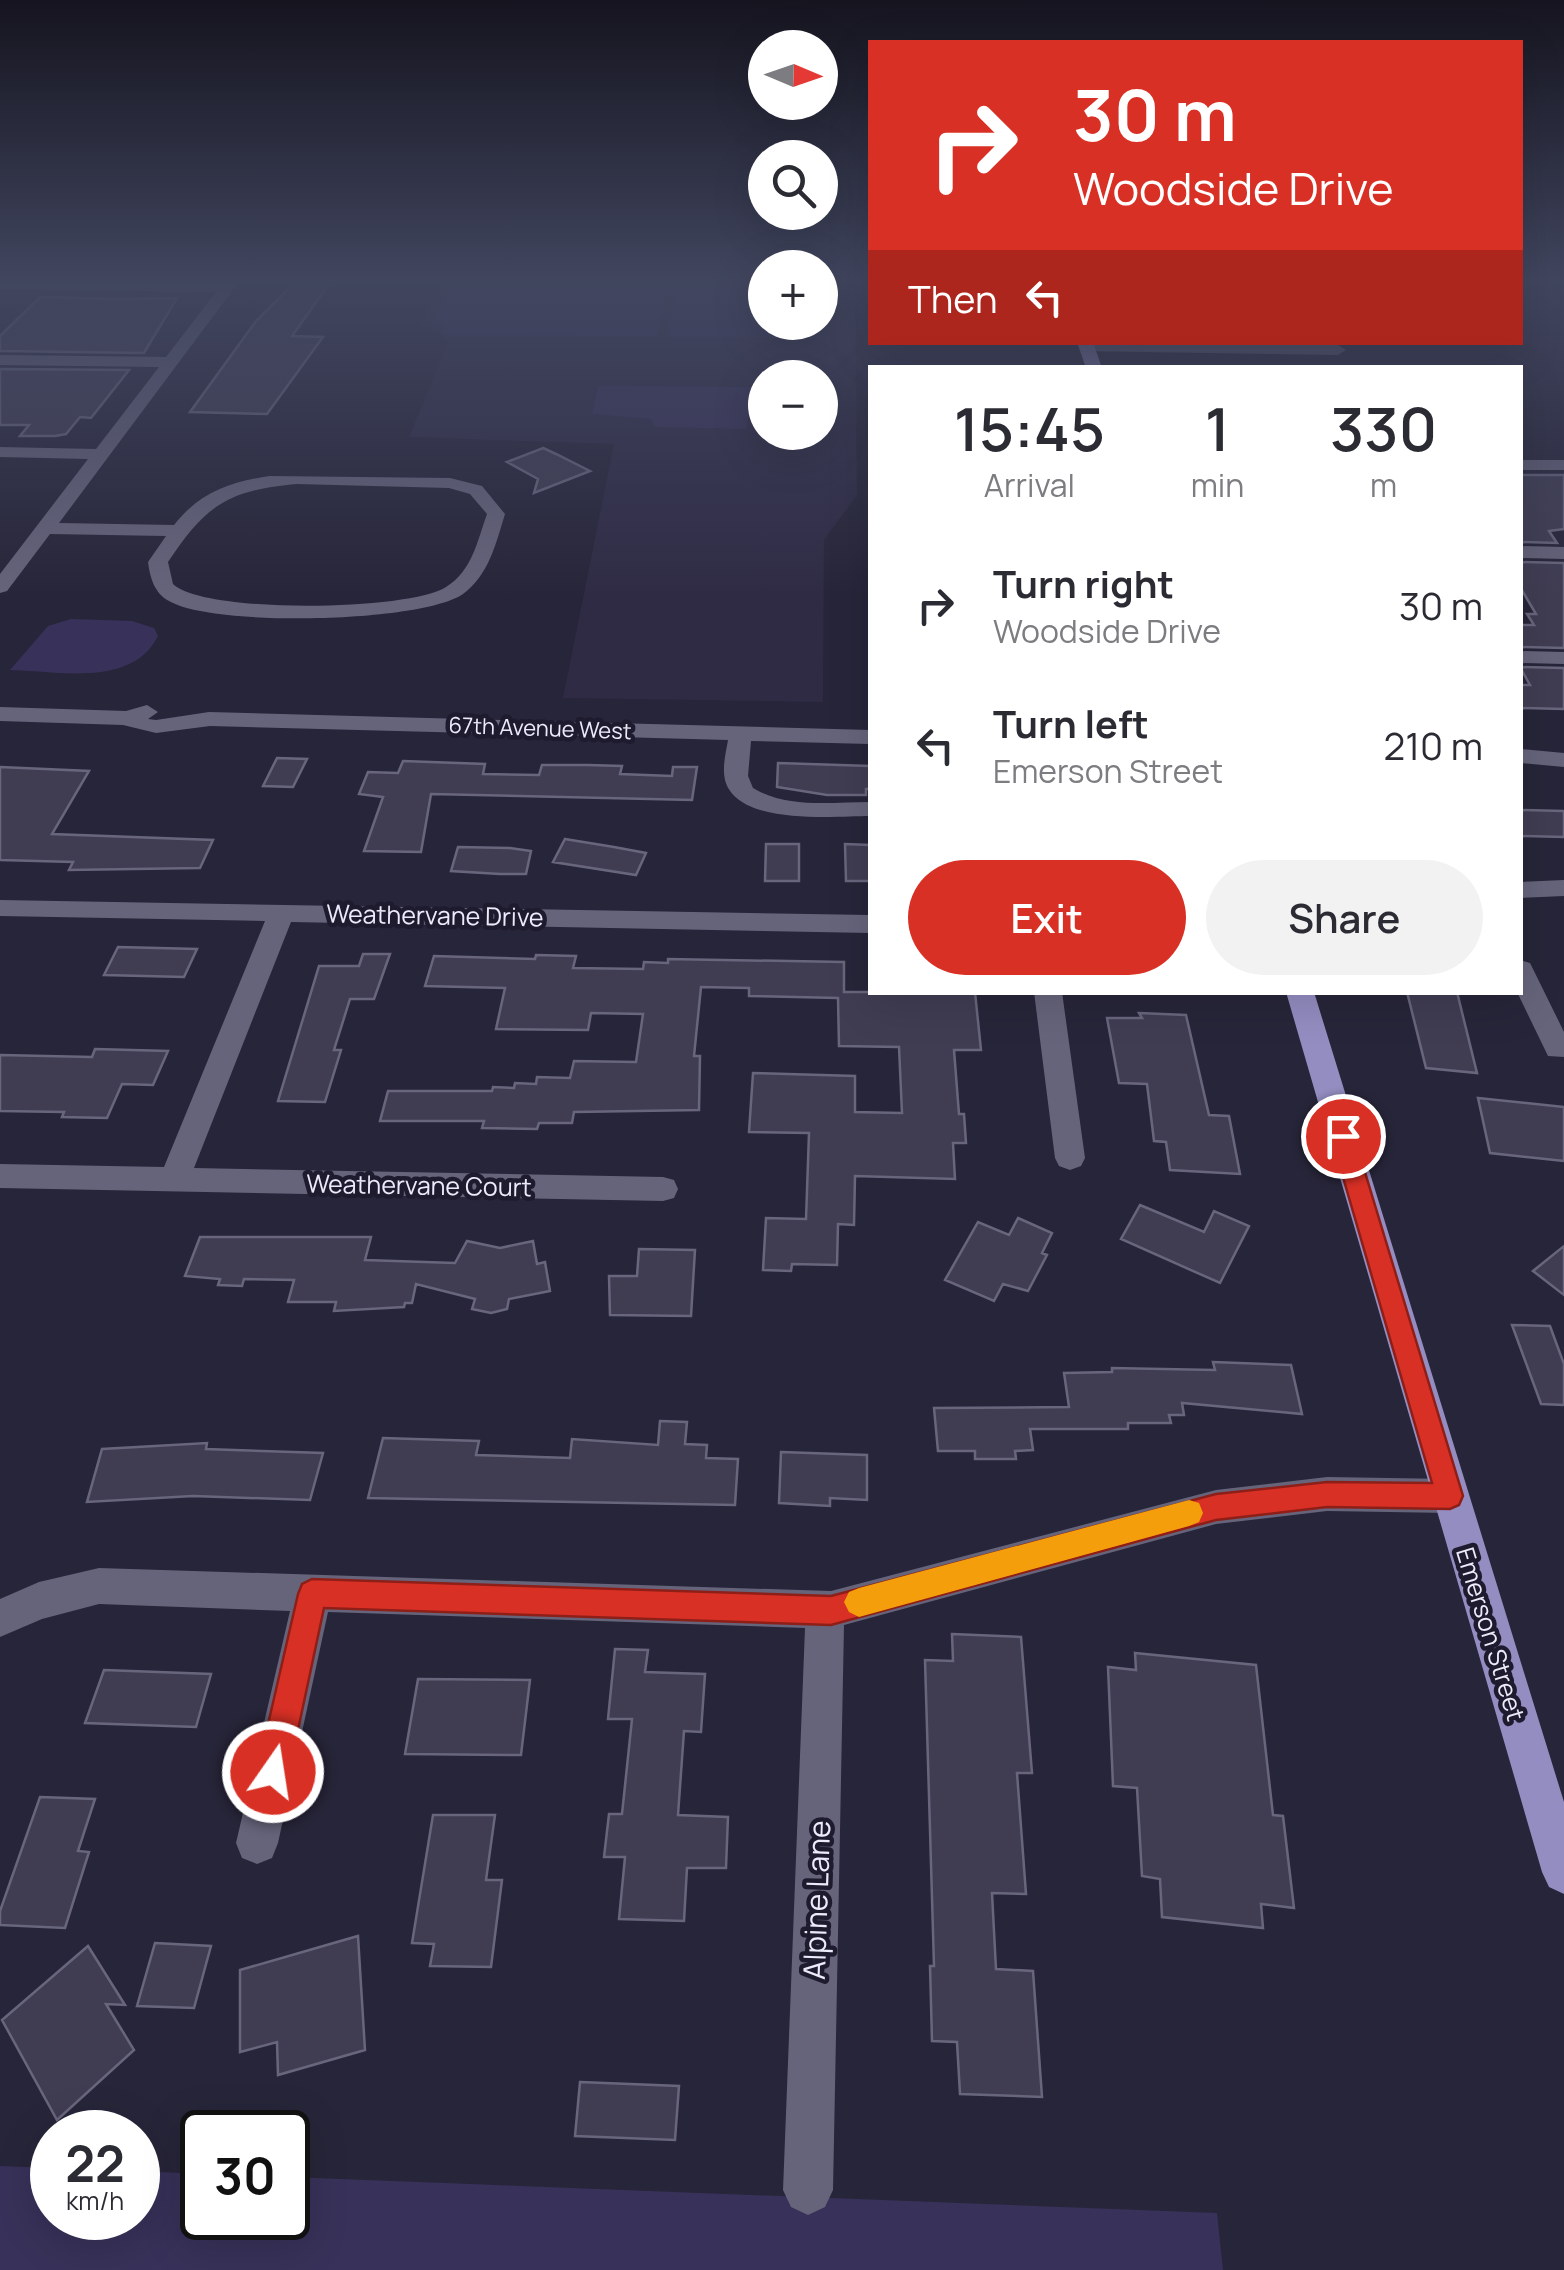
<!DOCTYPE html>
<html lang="en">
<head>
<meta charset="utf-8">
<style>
	:root { --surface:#fff; --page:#f2f2f3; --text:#2b2b33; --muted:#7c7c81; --accent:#d93025 }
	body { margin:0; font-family:Manrope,sans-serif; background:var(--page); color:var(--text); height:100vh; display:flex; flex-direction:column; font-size:38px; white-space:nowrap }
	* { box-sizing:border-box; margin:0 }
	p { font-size:32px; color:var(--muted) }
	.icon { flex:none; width:55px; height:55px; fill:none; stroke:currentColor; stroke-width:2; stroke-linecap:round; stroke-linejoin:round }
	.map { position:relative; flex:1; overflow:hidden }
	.drawer { position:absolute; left:868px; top:365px; width:655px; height:630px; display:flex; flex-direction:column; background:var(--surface); border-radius:0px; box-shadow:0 10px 40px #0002 }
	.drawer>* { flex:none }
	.banner { position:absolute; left:868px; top:40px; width:655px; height:305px; border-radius:0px; box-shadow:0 10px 40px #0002; background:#d93025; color:#fff; overflow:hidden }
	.needle { width:65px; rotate:92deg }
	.buttons { position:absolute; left:748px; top:30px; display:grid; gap:20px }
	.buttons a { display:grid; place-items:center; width:90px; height:90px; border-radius:50%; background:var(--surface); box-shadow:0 10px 40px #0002; font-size:50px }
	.speed { position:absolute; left:30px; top:2110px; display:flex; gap:20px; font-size:50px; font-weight:700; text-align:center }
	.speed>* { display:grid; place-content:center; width:130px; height:130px; border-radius:50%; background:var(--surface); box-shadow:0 10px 40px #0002; line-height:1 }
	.speed small { font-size:25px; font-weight:400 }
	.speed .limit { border:5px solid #111; border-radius:15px; background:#fff; color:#111 }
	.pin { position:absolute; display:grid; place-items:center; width:85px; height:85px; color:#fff; margin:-42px; border:5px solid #fff; border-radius:50%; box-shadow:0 2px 10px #0007 }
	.me { position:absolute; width:110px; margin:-55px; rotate:13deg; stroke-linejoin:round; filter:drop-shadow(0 0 8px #0008) }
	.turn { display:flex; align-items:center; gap:35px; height:210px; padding:0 40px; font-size:45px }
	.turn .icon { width:130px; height:130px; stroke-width:2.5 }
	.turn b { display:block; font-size:70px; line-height:85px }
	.then { display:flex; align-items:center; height:95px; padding:0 40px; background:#0003; gap:20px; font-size:38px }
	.eta { display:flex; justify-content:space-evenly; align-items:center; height:170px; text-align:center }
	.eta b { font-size:60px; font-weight:600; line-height:70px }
	.cta { display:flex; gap:20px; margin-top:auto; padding:20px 40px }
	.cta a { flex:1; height:115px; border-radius:60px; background:var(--accent); color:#fff; font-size:40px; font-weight:600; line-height:115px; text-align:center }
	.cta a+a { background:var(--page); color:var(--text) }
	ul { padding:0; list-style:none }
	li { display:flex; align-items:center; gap:30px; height:140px; padding:0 40px }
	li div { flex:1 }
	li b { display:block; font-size:38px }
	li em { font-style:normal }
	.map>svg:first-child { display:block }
	.built { fill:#2f2b45; fill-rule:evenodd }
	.green { fill:#383159 }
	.building { fill:#403d53; stroke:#68667d; stroke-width:2.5 }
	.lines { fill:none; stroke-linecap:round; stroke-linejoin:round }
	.minor { fill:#66647b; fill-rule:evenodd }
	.major { fill:#938dc1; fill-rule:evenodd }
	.route { fill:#d93025; stroke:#8d1f18; stroke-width:2.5 }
	.slow { fill:#f59e0b }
	.labels { text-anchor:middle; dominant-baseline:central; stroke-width:9; stroke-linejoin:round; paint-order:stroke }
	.far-street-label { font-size:22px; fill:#ecebf9; stroke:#1e1b2f }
	.street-label { font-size:25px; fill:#ecebf9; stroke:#1e1b2f }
	.near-street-label { font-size:30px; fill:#ecebf9; stroke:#1e1b2f }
</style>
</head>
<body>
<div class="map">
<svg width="1564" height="2270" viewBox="0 0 1564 2270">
	<rect width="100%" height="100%" fill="#272539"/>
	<path class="built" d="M444,279H765V322H820V279H855L857,495L824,540L823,702L563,698L614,444L409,437L449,341L421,324ZM765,378H820V432H765Z"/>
	<path class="green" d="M454,279H669L657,336L440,335L445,324L432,325Z
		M679,279H765V322H820V279H826V328L802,337H666Z
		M598,386L753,387L746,429L655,427L651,419L592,414Z
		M71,619L132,621L154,628L158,636C132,688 58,671 10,670L48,626Z
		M0,2166L52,2168V2218H138V2171L202,2174V2218H288V2177L1217,2213L1223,2270H0Z"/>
	<path class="building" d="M298,279L332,280L292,336L323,337L267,414L190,412L256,321Z
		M40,297L120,299L177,298L144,353L0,351V336Z
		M0,369L129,370L91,418L80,417L66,434L55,436H20L29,425H0Z
		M543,448L556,454L590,471L534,493L538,479L507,462Z
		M1520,475H1564V529L1549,531L1557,543L1520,542Z
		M1520,562L1564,563V648L1520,647V625H1534L1527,614H1536L1520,587Z
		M1520,667L1564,668V709L1520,708V685H1530Z
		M277,758L307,759L293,787L263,786Z
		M403,761L485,764L483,774L539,775L542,765H588L622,766L620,774L672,776L673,767H697L692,800L431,794L421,852L364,851L383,797L359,794L368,772L398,773Z
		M778,763L870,766V789H866V795H827L777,787Z
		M0,767L89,771L52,834L213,840L200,868L69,870L73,862L0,860Z
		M1520,810L1564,811V837L1520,836Z
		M565,839L614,847L646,853L636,875L553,862Z
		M766,844H799V881H765Z
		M845,844L870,845V881H846Z
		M458,847L510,848L531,851L526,874H500L451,871Z
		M118,947L197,949L184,977L104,975Z
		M363,954H390L374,999H350L334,1050H341L325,1102L278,1101L319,966H359Z
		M536,955L576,956L573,968L643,969L644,962L668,963V959L844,962V992H975L981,1050H954L959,1114H964L966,1143H953L955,1179L855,1176L854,1225L838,1224L837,1265L792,1264L791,1271L763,1270L766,1218L806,1219L809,1133L749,1132L753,1073L855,1076V1112L902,1113L899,1047L839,1046L838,998L749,996V988L701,987L694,1056H700L699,1110L574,1112L572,1123H539L537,1129L482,1128L484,1121H380L388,1091H492L493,1087L514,1088L515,1083L536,1084L537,1077L570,1078L574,1061L636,1062L643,1014L591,1013L588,1030L496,1029L505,988L425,986L434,956L535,959Z
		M1407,992H1457L1477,1073L1426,1068Z
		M1139,1013L1186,1015L1209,1115L1229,1116L1240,1174L1170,1170L1166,1142L1154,1141L1147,1084L1119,1083L1107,1018H1142Z
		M95,1049L168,1051L153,1085L122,1084L107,1118L62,1117L64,1112L0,1111V1055L92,1057Z
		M1478,1098L1564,1107V1161L1490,1153Z
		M1140,1205L1204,1232L1214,1211L1249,1226L1220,1283L1121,1239Z
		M1018,1218L1052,1233L1042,1253L1047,1255L1028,1291L1003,1284L994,1301L945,1280L978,1222L1009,1235Z
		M200,1237H371L365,1260L455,1263L467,1241L500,1248L533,1241L537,1264L545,1262L550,1291L509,1299L507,1309L491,1313L472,1309L475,1299L416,1284L412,1303H405L404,1307L334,1311L336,1302H288L294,1280L244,1279L242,1286L218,1285L220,1279L185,1276Z
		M1564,1246V1295L1533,1271Z
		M639,1249L695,1250L691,1316L610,1315L609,1276H637Z
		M1512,1325L1550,1326L1564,1364V1405L1541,1404Z
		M1213,1362L1291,1365L1302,1414L1182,1403L1184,1415H1169L1171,1423H1128V1429H1030L1033,1450L1015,1451L1016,1459H975V1451H938L934,1408L1069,1407L1064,1373L1112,1372V1368L1215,1370Z
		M660,1421L687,1422L685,1444L707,1445L706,1458L738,1459L735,1505L368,1498L383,1438L479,1441L476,1455L570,1458L572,1439L658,1445Z
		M207,1443L206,1449L323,1453L310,1500L193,1496L87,1502L102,1449Z
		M781,1452L867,1455V1500L830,1498V1506L779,1503Z
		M952,1634L1021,1637L1032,1773H1017L1026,1894L992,1893L996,1969L1033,1971L1042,2097L960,2094L957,2042L932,2041L930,1966H934L925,1660L953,1661Z
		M615,1649L648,1650L645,1672L705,1674L701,1732L684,1731L678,1815L728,1817L726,1868H687L684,1921L619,1919L625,1857H604L609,1814H622L632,1719H608Z
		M1135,1653L1256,1665L1273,1815L1283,1816L1294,1908L1261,1904L1263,1928L1162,1917L1160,1879L1142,1876L1137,1788L1113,1786L1108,1667L1136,1670Z
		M104,1670L211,1674L196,1727L85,1723Z
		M418,1679L530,1680L521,1755L405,1754Z
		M40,1797L95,1799L78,1851L89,1852L65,1928L0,1925V1911Z
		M433,1815H495L486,1880H502L491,1967L430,1966L434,1944L412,1943Z
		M358,1936L365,2050L278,2075L277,2042L240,2052V1970Z
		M155,1943L211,1946L194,2008L137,2006Z
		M88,1946L125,2005L106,2004L134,2050L57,2120L2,2020Z
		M580,2082L679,2086L675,2140L575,2136Z"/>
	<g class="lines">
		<path class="minor" d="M226,279H241L59,523L174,525C200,492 230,482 270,476L450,478L482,486L505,514C496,543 489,575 463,594C421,623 212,627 169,601C154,593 150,577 148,562L166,536L50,534L7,591L0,593V574L88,459L0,457V447L96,449L159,367L0,365V355L166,357L216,292L0,289V281L223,284ZM297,484L449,488L470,494L487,514C477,542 472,571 446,587C409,611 204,614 173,584L168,562C206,505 228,490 297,484Z
			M1087,343L1338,345L1346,350L1338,355L1081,351L1079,348Z
			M1520,460H1564V470H1520Z
			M1520,546L1564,547V559L1520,558Z
			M1520,651L1564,652V664L1520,663Z
			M147,705L158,712L148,719L156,720L209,712L870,730V744L751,741L748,776L753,788C787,809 832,802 870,802V816C833,816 737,826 725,780C722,767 726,752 728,740L210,726L156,733L123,725L0,721V707L126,711Z
			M1520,749L1564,753V767L1520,763Z
			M1564,880V896L1520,898V882Z
			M0,900L870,915V933L291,922L194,1168L663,1177L674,1180L678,1189L674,1198L663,1201L0,1188V1164L164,1167L265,921L0,916Z
			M1520,960L1530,963L1533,969L1564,1032V1057L1548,1056L1517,992Z
			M1034,992H1062L1085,1158L1081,1166L1070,1170L1059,1166L1055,1158Z
			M1327,1477L1450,1479L1463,1484L1468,1496L1463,1508L1450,1513L1327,1511L1216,1524L844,1625L833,2190L825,2207L808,2215L791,2207L783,2190L805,1628L328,1612L278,1843L272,1858L257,1864L242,1858L236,1843L290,1611L99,1604L42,1619L0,1637V1599L39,1582L99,1568L831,1591L1216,1490Z"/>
		<path class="major" d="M1077,342H1093L1102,368H1086Z
			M1286,992H1314L1564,1802V1894L1549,1887L1542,1872Z"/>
	</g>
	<linearGradient id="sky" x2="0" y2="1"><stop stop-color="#15141f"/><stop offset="0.47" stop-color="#41465f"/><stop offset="1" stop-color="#41465f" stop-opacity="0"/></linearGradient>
	<rect width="1564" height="597" fill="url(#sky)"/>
	<path class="route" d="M1343,1128L1354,1136L1463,1496L1459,1505L1450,1509L1327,1507L1216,1520L831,1625L324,1608L289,1772L284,1783L273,1788L262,1783L257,1772L298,1594L302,1584L312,1579L831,1596L1216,1494L1327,1482L1432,1483L1331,1136Z"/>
	<path class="slow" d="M1189,1500L1199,1503L1203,1513L1199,1522L1189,1526L859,1617L849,1612L844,1602L849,1592L859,1588Z"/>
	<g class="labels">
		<g class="far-street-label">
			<text transform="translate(540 728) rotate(2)">67th Avenue West</text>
		</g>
		<g class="street-label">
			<text transform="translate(435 915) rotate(1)">Weathervane Drive</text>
			<text transform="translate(419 1185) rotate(1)">Weathervane Court</text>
			<text transform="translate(1491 1634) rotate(73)">Emerson Street</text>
		</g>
		<g class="near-street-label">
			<text transform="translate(816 1900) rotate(-88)">Alpine Lane</text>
		</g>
	</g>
</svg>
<div class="buttons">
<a><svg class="needle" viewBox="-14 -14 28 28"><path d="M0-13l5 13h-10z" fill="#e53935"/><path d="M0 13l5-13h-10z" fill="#7c7c81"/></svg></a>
<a><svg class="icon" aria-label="search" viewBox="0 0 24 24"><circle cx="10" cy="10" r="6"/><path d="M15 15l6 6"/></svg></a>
<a>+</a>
<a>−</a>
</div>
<div class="speed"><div>22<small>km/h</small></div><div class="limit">30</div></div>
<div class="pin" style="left:1343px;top:1136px;background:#d93025"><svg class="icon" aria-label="arrive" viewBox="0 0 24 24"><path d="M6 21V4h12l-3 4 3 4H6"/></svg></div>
<svg class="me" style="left:273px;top:1772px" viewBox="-20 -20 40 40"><circle r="17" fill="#d93025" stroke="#fff" stroke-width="3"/><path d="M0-11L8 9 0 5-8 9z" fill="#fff"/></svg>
<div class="banner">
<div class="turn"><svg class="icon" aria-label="right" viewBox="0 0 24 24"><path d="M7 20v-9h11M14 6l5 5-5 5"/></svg><div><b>30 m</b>Woodside Drive</div></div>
<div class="then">Then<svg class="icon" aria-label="left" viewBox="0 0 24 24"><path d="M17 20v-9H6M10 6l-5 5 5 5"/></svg></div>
</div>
<section class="drawer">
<div class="eta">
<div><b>15:45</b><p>Arrival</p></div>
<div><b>1</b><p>min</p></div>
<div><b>330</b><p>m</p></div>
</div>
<ul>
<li><svg class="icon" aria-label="right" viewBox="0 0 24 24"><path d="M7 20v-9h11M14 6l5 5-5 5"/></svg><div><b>Turn right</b><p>Woodside Drive</p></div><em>30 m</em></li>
<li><svg class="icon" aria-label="left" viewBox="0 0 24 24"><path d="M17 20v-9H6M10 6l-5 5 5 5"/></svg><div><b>Turn left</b><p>Emerson Street</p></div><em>210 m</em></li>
</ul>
<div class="cta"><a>Exit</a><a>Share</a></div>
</section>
</div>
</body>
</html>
